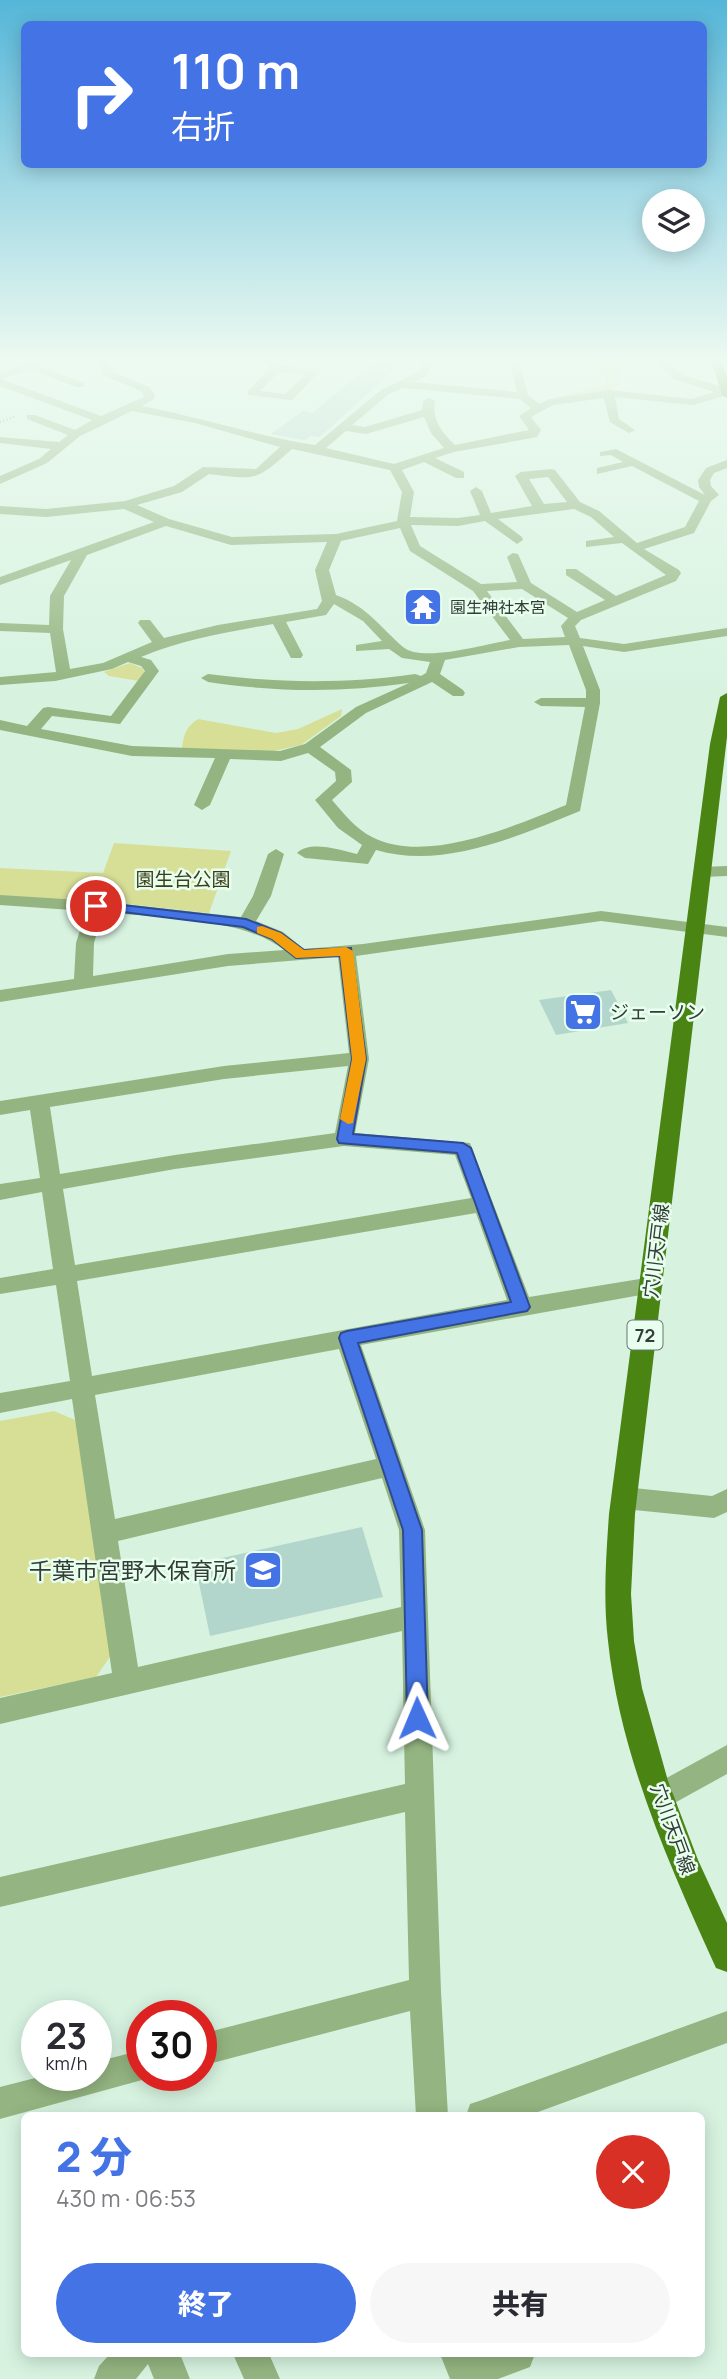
<!DOCTYPE html>
<html lang="ja">
<head>
<meta charset="utf-8">
<style>
	:root { --surface:#fff; --page:#f7f7f7; --text:#2b2b33; --muted:#7c7c81; --accent:#4373e4 }
	body { margin:0; font-family:Manrope,"Noto Sans JP",sans-serif; background:var(--page); color:var(--text); height:100vh; display:flex; flex-direction:column; font-size:26px; white-space:nowrap }
	* { box-sizing:border-box; margin:0 }
	p { font-size:23px; color:var(--muted) }
	.icon { flex:none; width:38px; height:38px; fill:none; stroke:currentColor; stroke-width:2; stroke-linecap:round; stroke-linejoin:round }
	.map { position:relative; flex:1; overflow:hidden }
	.sheet { position:absolute; left:21px; top:2112px; width:684px; height:245px; display:flex; flex-direction:column; background:var(--surface); border-radius:10px; box-shadow:0 4px 18px #0003 }
	.sheet>* { flex:none }
	.guide { position:absolute; left:21px; top:21px; width:686px; height:147px; border-radius:10px; box-shadow:0 4px 18px #0003; background:#4373e4; color:#fff; overflow:hidden }
	.fabs { position:absolute; left:642px; top:189px; display:grid; gap:14px }
	.fabs a { display:grid; place-items:center; width:63px; height:63px; border-radius:50%; background:var(--surface); box-shadow:0 4px 18px #0003; font-size:35px }
	.speed { position:absolute; left:21px; top:2000px; display:flex; gap:14px; font-size:35px; font-weight:700; text-align:center }
	.speed>* { display:grid; place-content:center; width:91px; height:91px; border-radius:50%; background:var(--surface); box-shadow:0 4px 18px #0003; line-height:1 }
	.speed small { font-size:18px; font-weight:400 }
	.speed .limit { border:10px solid #d22; background:#fff; color:#111 }
	.pin { position:absolute; display:grid; place-items:center; width:60px; height:60px; color:#fff; margin:-30px; border:4px solid #fff; border-radius:50%; box-shadow:0 2px 7px #0007 }
	.me { position:absolute; width:77px; margin:-38px; rotate:359deg; stroke-linejoin:round; filter:drop-shadow(0 0 5px #0008) }
	.turn { display:flex; align-items:center; gap:24px; height:147px; padding:0 35px; font-size:32px }
	.turn .icon { width:91px; height:91px; stroke-width:2.5 }
	.turn b { display:block; font-size:49px; line-height:60px }
	.round { display:grid; place-items:center; flex:none; width:74px; height:74px; border-radius:37px; background:var(--page) }
	.overview { display:flex; align-items:center; justify-content:space-between; height:119px; padding:0 35px }
	h1 { font-size:42px; font-weight:800; line-height:52px; color:var(--accent) }
	.button { display:flex; gap:14px; margin-top:auto; padding:14px 35px }
	.button a { flex:1; height:80px; border-radius:42px; background:var(--accent); color:#fff; font-size:28px; font-weight:800; line-height:80px; text-align:center }
	.button a+a { background:var(--page); color:var(--text) }
	.map>svg:first-child { display:block }
	.green { fill:#d7de96 }
	.building { fill:#b3d6cc }
	.lines { fill:none; stroke-linecap:round; stroke-linejoin:round }
	.path { stroke:#839689; stroke-width:2.5; stroke-dasharray:1 2.5; stroke-linecap:butt }
	.minor { fill:#94b581; fill-rule:evenodd }
	.major { fill:#4a8514; fill-rule:evenodd }
	.route { fill:#4373e4; stroke:#2c4b94; stroke-width:2 }
	.slow { fill:#f59e0b }
	.labels { text-anchor:middle; dominant-baseline:central; stroke-width:5; stroke-linejoin:round; paint-order:stroke }
	.far-poi-label { font-size:16px; fill:#323d36; stroke:#e8feef; text-anchor:start }
	.shield { fill:#e8feef; stroke:#69776e; stroke-width:2 }
	.shield-label { font-size:18px; font-weight:bold; fill:#323d36 }
	.park-label { font-size:19px; fill:#3c3f17; stroke:#e8feef }
	.poi-label { font-size:19px; fill:#323d36; stroke:#e8feef; text-anchor:start }
	.street-label { font-size:19px; fill:#323d36; stroke:#e8feef }
	.near-poi-label { font-size:23px; fill:#323d36; stroke:#e8feef; text-anchor:end }
</style>
</head>
<body>
<div class="map">
<svg width="727" height="2379" viewBox="0 0 727 2379">
	<rect width="100%" height="100%" fill="#d7f3e0"/>
	<path class="green" d="M578,359H629L617,374L619,384L611,391L550,399L606,384V378L599,370Z
		M130,663L142,668L145,673L139,681L109,676L104,672Z
		M342,709L341,716L301,745L269,752L182,750C183,735 186,727 198,719L276,733L298,729Z
		M114,843L231,851L209,913L99,901L0,898V868L103,873Z
		M54,1411L75,1420L114,1651L96,1677L0,1697V1421Z"/>
	<path class="building" d="M378,359H406L320,437L311,436L305,440L271,434L303,411L312,413Z
		M611,990L628,1023L556,1035L539,1000Z
		M362,1527L383,1597L210,1636L195,1564Z"/>
	<g class="lines">
		<path class="path" d="M0,422L16,416"/>
		<path class="minor" d="M99,359H109L111,371L149,387L155,395L154,399L142,406C200,417 256,436 315,445L381,390L418,372L426,359H436L426,376L414,382L517,392L509,359H519L528,395L539,404L550,399L609,390L692,399L714,392L674,379L652,359H664L682,375L727,388V395L693,405L615,397L619,419L635,430L629,433L610,422L604,398L553,405L531,417L541,430L537,437L454,452L435,458L464,472V478H456L424,462L402,470L414,492L410,517L458,518L480,515L470,491L476,487L482,491L491,513L532,506L515,476L521,472L551,469L555,470L580,502L599,511L637,543L685,527L699,501L632,466L597,474V468L623,462L611,455L600,456V452L616,449L705,495L699,487L698,480L706,468L727,460V468L714,473L710,480L711,486L719,495L711,501L694,533L644,549L679,570L681,573L676,581L581,620L575,626L580,638L624,644L727,628V636L624,652L583,646L600,690V703L580,811C518,836 443,870 376,850L368,864L305,858L297,853C310,840 340,850 357,854L362,845L338,828L315,800L336,781L335,772L308,753L281,761L230,759L210,805L202,810L194,805L215,758L132,756L0,730V720L27,726L43,708L48,707L111,716L145,671L141,666L128,662L112,669L55,681L0,685V677L56,672L50,633L0,631V623L49,625L50,596L71,560L0,585V577L154,522L124,509L46,517L0,514V506L46,509L125,501L174,486L203,467L256,469L280,447L195,423L132,411L80,436L47,463L0,484V476L39,459L51,449L0,443V437L59,442L68,435L27,419V415H35L75,430L92,420L0,386V373L32,363L84,383V387H76L32,370L1,379L101,416L144,397L141,391L102,375ZM403,388L520,399L531,408L519,416L529,430L455,445C442,432 431,419 435,401L429,398L423,401L422,410L365,427L352,425L389,394ZM424,417L431,433L444,448L394,464L326,448L346,431L366,434ZM292,449L390,470L402,492L397,521L336,534L232,537L169,519L137,505L182,492L209,474C257,480 256,481 292,449ZM548,477L567,502L544,504L529,479ZM574,509L591,517L614,537L586,541V547L622,543L666,575L616,596L576,569H566V575L605,600L577,612L531,583L518,554L513,553L507,557L517,582L481,584L420,546L411,525L458,526L485,521L517,544L523,540L522,537L498,519ZM166,526L231,545L327,542L315,570L322,601L317,609L218,625L164,638L150,620H140L138,623L152,642L103,663L70,669L63,629L64,596L87,555ZM400,528L410,551L473,591L510,640C486,644 422,663 403,647C380,627 368,607 336,595L329,570L341,541ZM522,589L568,618L561,626L565,637L523,639L487,591ZM334,604L363,621L382,641L356,645V651L389,649L402,658L430,662L426,673L421,676L415,674C345,684 278,683 208,674L201,678L208,682C275,692 341,693 409,683L356,707L305,744L280,751L132,746L41,729L52,716L120,724L159,671L151,660L141,657C183,639 228,632 273,624L291,658H301L303,655L286,622L326,615ZM569,645L586,690V698H541L534,702L541,706L585,707L566,805C514,826 427,865 372,837C356,829 344,814 332,800L352,782L351,770L320,747L366,713L432,682L453,696H463L465,693L463,690L440,674L445,660L519,647Z
			M263,359H274L279,365L313,370L318,373L292,400L248,395V391L270,368ZM279,372L305,375L285,394L260,391Z
			M276,849L284,854L271,896L256,921L283,932L304,949L363,944L601,911L727,927V937L601,921L356,956L369,1059L355,1133L470,1143L529,1297L652,1277L660,1279L663,1285L660,1291L652,1293L361,1345L425,1530L441,1992L448,2116H416L410,2011L201,2066V2034L409,1980L405,1812L0,1907V1877L405,1784L402,1631L0,1724V1698L112,1673L72,1399L0,1413V1393L70,1381L56,1285L0,1294V1278L53,1269L42,1192L0,1200V1184L40,1178L30,1110L0,1115V1101L224,1066L349,1053L338,957L228,966L0,1002V990L74,979L76,943L86,911L0,905V895L96,901L241,917L253,896L268,854ZM103,912C157,918 242,917 284,950L228,954L93,976L94,943ZM348,1066L335,1133L175,1155L60,1174L50,1107L224,1079ZM344,1146L455,1155L471,1198L75,1265L63,1189L175,1169ZM476,1213L507,1300L92,1376L77,1281ZM339,1349L376,1459L115,1519L95,1395ZM382,1478L399,1530L401,1607L138,1667L118,1541Z
			M727,866V876L702,877L694,872L702,867Z
			M624,1487L712,1496L727,1489V1512L714,1518L624,1509L615,1506L612,1498L615,1490Z
			M727,1745V1774L660,1811L650,1807L646,1797L650,1787Z
			M727,2011V2043L527,2116H466L470,2104L482,2100Z
			M142,2050V2076L153,2077L0,2119V2087L43,2076H96V2062Z
			M110,2354H180L190,2379H154L148,2364L136,2379H94L99,2366Z
			M233,2354H269L280,2379H244Z
			M440,2354H535L530,2367L498,2379H450Z"/>
		<path class="major" d="M711,359H721L727,377V398L722,395Z
			M727,693V737L635,1514L631,1594L634,1641L642,1688L668,1781L698,1860L727,1923V1972L716,1968C669,1864 620,1756 608,1641C603,1599 606,1557 609,1514L710,744L720,697Z"/>
	</g>
	<linearGradient id="sky" x2="0" y2="1"><stop stop-color="#55b6d8"/><stop offset="0.52" stop-color="#edfaf1"/><stop offset="1" stop-color="#edfaf1" stop-opacity="0"/></linearGradient>
	<rect width="727" height="692" fill="url(#sky)"/>
	<path class="route" d="M96,902L246,919L281,933L304,950L351,948L366,1059L353,1134L463,1143L471,1148L530,1307L527,1311L358,1343L422,1530L428,1718L424,1725L417,1728L410,1725L407,1718L403,1530L339,1338L341,1333L347,1331L511,1302L457,1153L339,1143L337,1139L352,1059L340,956L296,958L272,939L243,927L91,908V903Z"/>
	<path class="slow" d="M262,926L281,933L304,950L346,947L353,951L366,1059L353,1123L348,1124L340,1119L352,1059L340,956L296,958L272,939L257,933V927Z"/>
	<defs>
		<g id="temple-square" transform="scale(2.0125)"><rect x="-9" y="-9" width="18" height="18" rx="4" fill="#4373e4" stroke="#e8feef"/><path d="M0-6L5-2H3V0L6.5 2.5H4V6H1.5V3h-3V6H-4V2.5H-6.5L-3 0V-2H-5Z" fill="#fff"/></g>
		<g id="supermarket-square" transform="scale(2.0125)"><rect x="-9" y="-9" width="18" height="18" rx="4" fill="#4373e4" stroke="#e8feef"/><path d="M-6-5.5h2.5l.6 2H6L4.5 2H-2.5L-4.4-4H-6ZM-1.5 3.2a1.3 1.3 0 1 0 .1 0ZM3 3.2a1.3 1.3 0 1 0 .1 0Z" fill="#fff"/></g>
		<g id="school-square" transform="scale(2.0125)"><rect x="-9" y="-9" width="18" height="18" rx="4" fill="#4373e4" stroke="#e8feef"/><path d="M0-5L7-2L0 1L-7-2ZM-4 1L0 2.5L4 1V4Q0 6-4 4Z" fill="#fff"/></g>
	</defs>
	<g fill-rule="evenodd">
		<use href="#temple-square" x="423" y="607"/>
		<use href="#supermarket-square" x="583" y="1012"/>
		<use href="#school-square" x="263" y="1570"/>
	</g>
	<g class="labels">
		<g class="far-poi-label">
			<text x="450" y="607">園生神社本宮</text>
		</g>
		<rect class="shield" x="627.5" y="1320.5" width="35" height="29" rx="5"/>
		<g class="shield-label">
			<text x="645" y="1335">72</text>
		</g>
		<g class="park-label">
			<text x="183" y="879">園生台公園</text>
		</g>
		<g class="poi-label">
			<text x="610" y="1012">ジェーソン</text>
		</g>
		<g class="street-label">
			<text transform="translate(656 1251) rotate(-83)">穴川天戸線</text>
			<text transform="translate(673 1829) rotate(70)">穴川天戸線</text>
		</g>
		<g class="near-poi-label">
			<text x="236" y="1570">千葉市宮野木保育所</text>
		</g>
	</g>
</svg>
<div class="fabs">
<a><svg class="icon" aria-label="layers" viewBox="0 0 24 24"><path d="M12 4l9 5-9 5-9-5zM3 14l9 5 9-5"/></svg></a>
</div>
<div class="speed"><div>23<small>km/h</small></div><div class="limit">30</div></div>
<div class="pin" style="left:96px;top:906px;background:#d93025"><svg class="icon" aria-label="arrive" viewBox="0 0 24 24"><path d="M6 21V4h12l-3 4 3 4H6"/></svg></div>
<svg class="me" style="left:417px;top:1718px" viewBox="-20 -20 40 40"><path d="M0-17L14 15 0 8-14 15z" fill="#4373e4" stroke="#fff" stroke-width="4"/></svg>
<div class="guide">
<div class="turn"><svg class="icon" aria-label="right" viewBox="0 0 24 24"><path d="M7 20v-9h11M14 6l5 5-5 5"/></svg><div><b>110 m</b>右折</div></div>
</div>
<section class="sheet">
<div class="overview"><div><h1>2 分</h1><p>430 m · 06:53</p></div><a class="round" style="background:#d93025;color:#fff"><svg class="icon" aria-label="close" viewBox="0 0 24 24"><path d="M6 6l12 12M18 6L6 18"/></svg></a></div>
<div class="button"><a>終了</a><a>共有</a></div>
</section>
</div>
</body>
</html>
